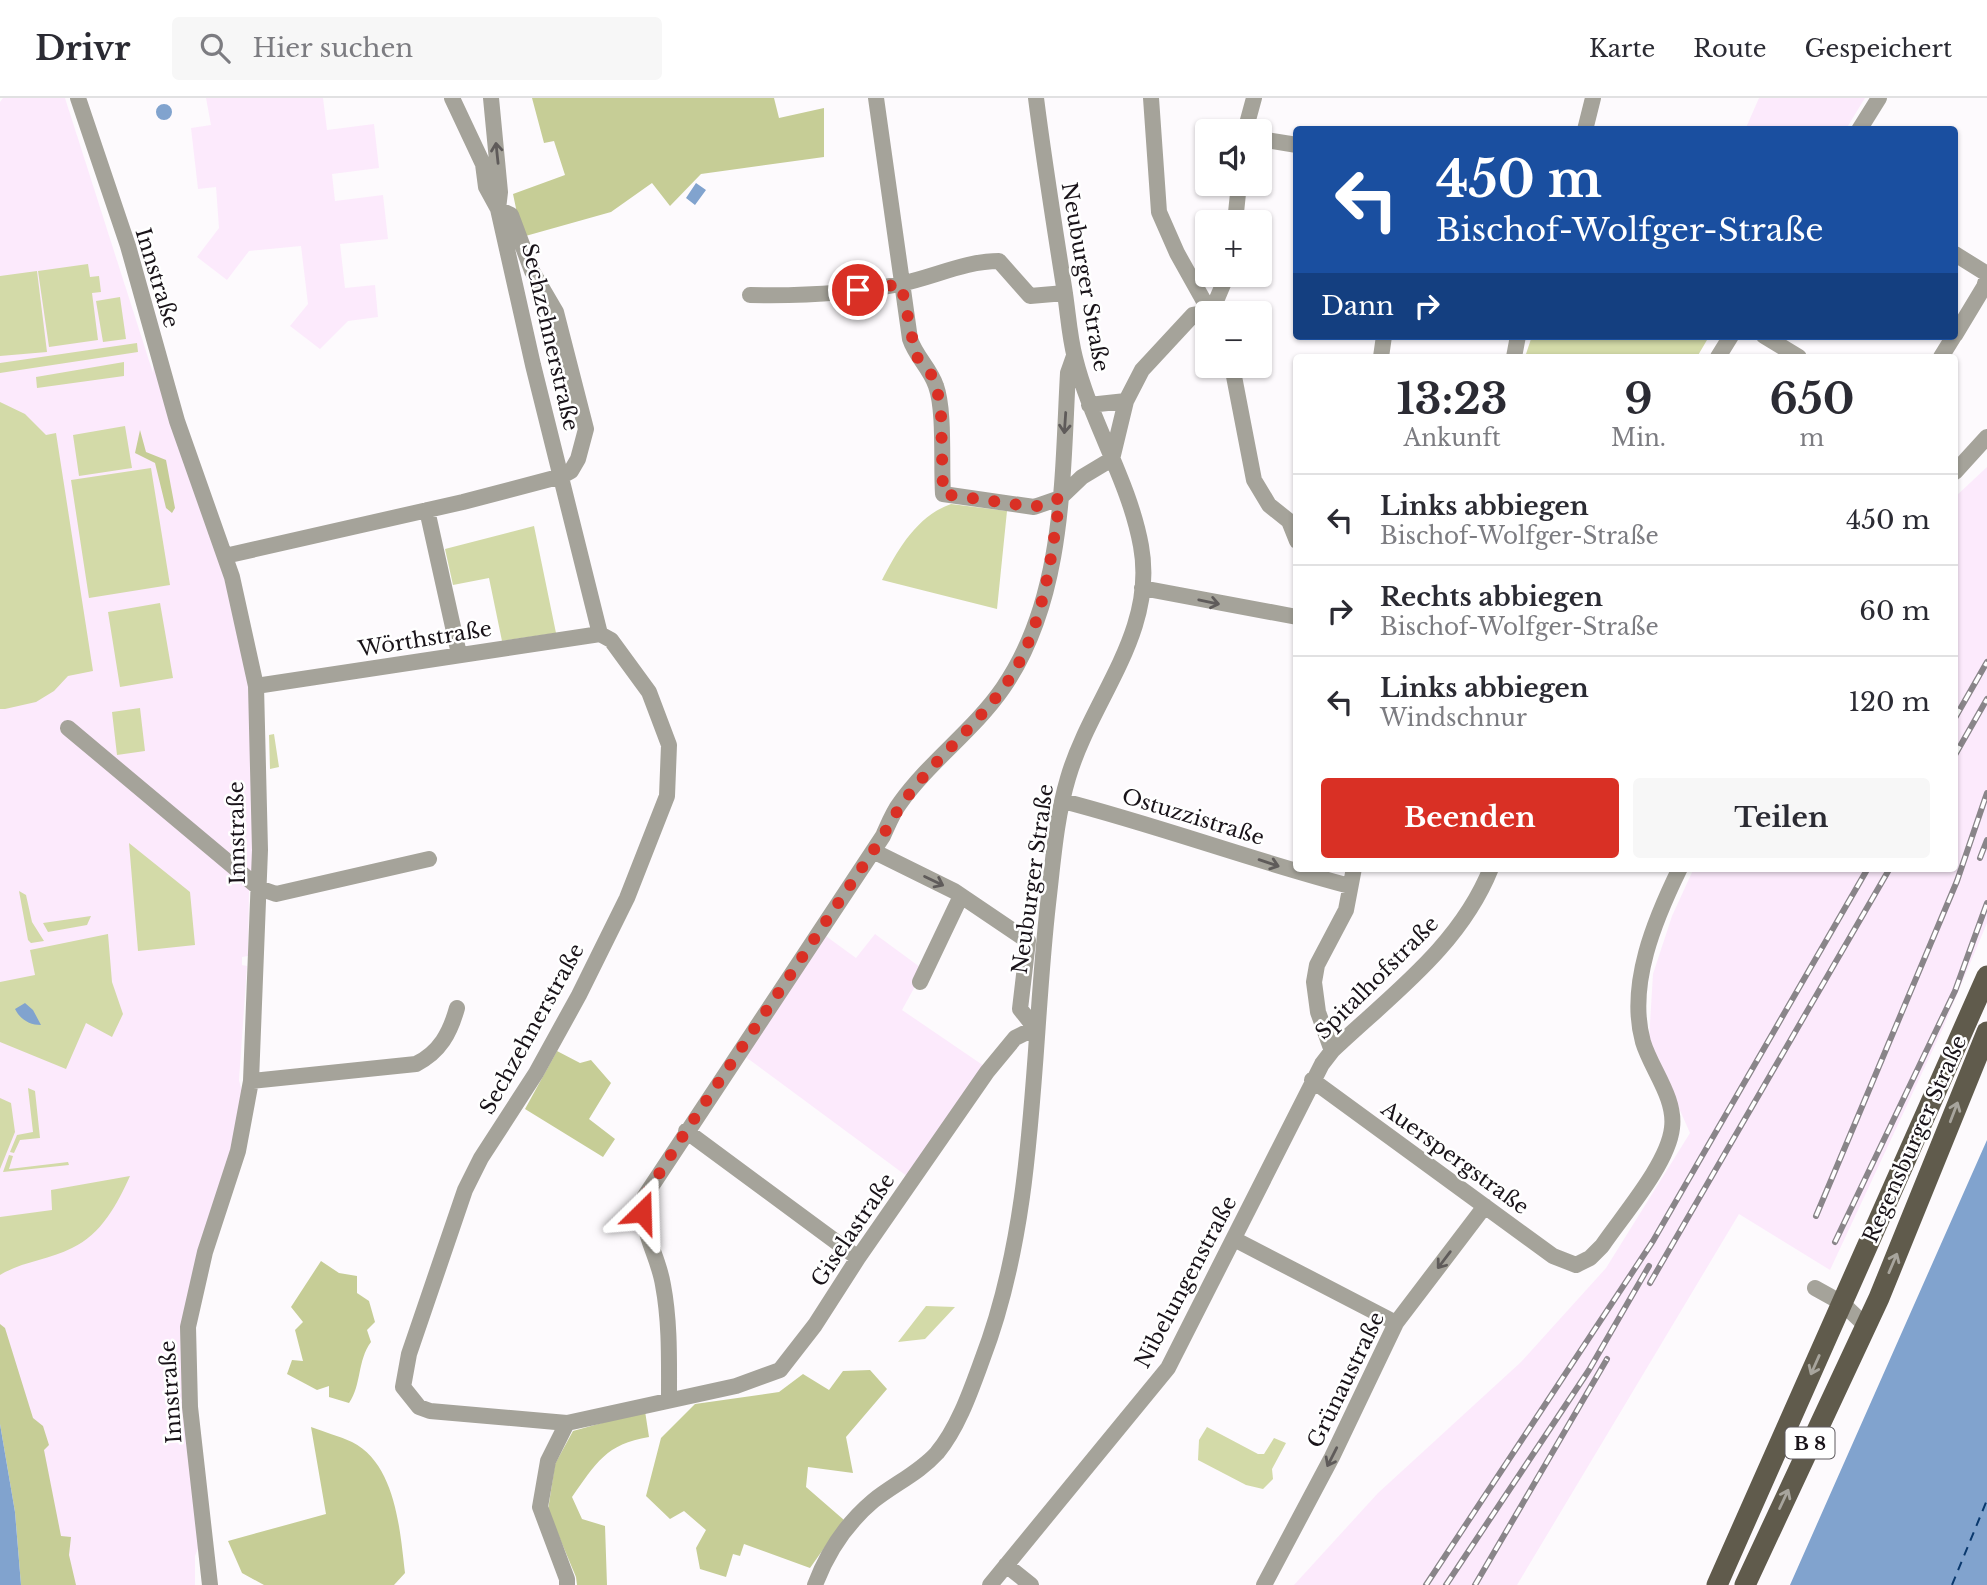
<!DOCTYPE html>
<html lang="de">
<head>
<meta charset="utf-8">
<style>
	:root { --surface:#fff; --page:#f7f7f7; --text:#2b2b33; --muted:#7c7c81; --line:#e1e1e2; --accent:#d93025 }
	body { margin:0; font-family:"Libre Baskerville",serif; background:var(--page); color:var(--text); height:100vh; display:flex; flex-direction:column; font-size:26px; white-space:nowrap }
	* { box-sizing:border-box; margin:0 }
	p { font-size:23px; color:var(--muted) }
	.icon { flex:none; width:38px; height:38px; fill:none; stroke:currentColor; stroke-width:2; stroke-linecap:round; stroke-linejoin:round }
	.map { position:relative; flex:1; overflow:hidden }
	.sheet { position:absolute; left:1293px; top:256px; width:665px; height:518px; display:flex; flex-direction:column; background:var(--surface); border-radius:7px; box-shadow:0 2px 5px #0004 }
	.sheet>* { flex:none }
	.banner { position:absolute; left:1293px; top:28px; width:665px; height:214px; border-radius:7px; box-shadow:0 2px 5px #0004; background:#1a4fa0; color:#fff; overflow:hidden }
	.fabs { position:absolute; left:1195px; top:21px; display:grid; gap:14px }
	.fabs a { display:grid; place-items:center; width:77px; height:77px; border-radius:7px; background:var(--surface); box-shadow:0 2px 5px #0004; font-size:35px }
	.pin { position:absolute; display:grid; place-items:center; width:60px; height:60px; color:#fff; margin:-30px; border:4px solid #fff; border-radius:50%; box-shadow:0 2px 7px #0007 }
	.me { position:absolute; width:77px; margin:-38px; rotate:22deg; stroke-linejoin:round; filter:drop-shadow(0 0 5px #0008) }
	.turn { display:flex; align-items:center; gap:24px; height:147px; padding:0 28px; font-size:32px }
	.turn .icon { width:91px; height:91px; stroke-width:2.5 }
	.turn b { display:block; font-size:49px; line-height:60px }
	.then { display:flex; align-items:center; height:66px; padding:0 28px; background:#0003; gap:14px; font-size:26px }
	.eta { display:flex; justify-content:space-evenly; align-items:center; height:119px; text-align:center }
	.eta b { font-size:42px; font-weight:800; line-height:49px }
	.cta { display:flex; gap:14px; margin-top:auto; padding:14px 28px }
	.cta a { flex:1; height:80px; border-radius:7px; background:var(--accent); color:#fff; font-size:28px; font-weight:800; line-height:80px; text-align:center }
	.cta a+a { background:var(--page); color:var(--text) }
	ul { padding:0; list-style:none }
	li { display:flex; align-items:center; gap:21px; height:91px; padding:0 28px; border-top:2px solid var(--line) }
	li div { flex:1 }
	li b { display:block; font-size:26px }
	li em { font-style:normal }
	header { display:flex; align-items:center; gap:42px; box-sizing:border-box; height:98px; padding:0 35px; background:var(--surface); border-bottom:2px solid var(--line) }
	header strong { font-size:33px }
	nav { display:flex; gap:38px; margin-inline-start:auto; font-size:24px }
	.search { width:490px; height:63px; background:var(--page); display:flex; align-items:center; gap:18px; box-sizing:border-box; padding:0 24px; border-radius:7px; color:var(--muted); font-size:26px }
	.map>svg:first-child { display:block }
	.built { fill:#fceafc }
	.green { fill:#d3daa8 }
	.forest { fill:#c6cd96 }
	.water { fill:#81a3ce }
	.lines { fill:none; stroke-linecap:round; stroke-linejoin:round }
	.ferry { stroke:#09386d; stroke-width:2; stroke-dasharray:9 7; stroke-linecap:butt }
	.minor { stroke:#a5a39a; stroke-width:16 }
	.major { stroke:#605b4c; stroke-width:21 }
	.rail-casing { stroke:#898589; stroke-width:6 }
	.rail { stroke:#fff; stroke-width:3.5; stroke-dasharray:10; stroke-linecap:butt }
	.oneway { stroke:#5f5b5a }
	.oneway2 { stroke:#a8a59d }
	.route { stroke:#d93025; stroke-width:12; stroke-dasharray:0 21.6 }
	.labels { text-anchor:middle; dominant-baseline:central; stroke-width:5; stroke-linejoin:round; paint-order:stroke }
	.shield { fill:#fff; stroke:#5e5a5e; stroke-width:2 }
	.shield-label { font-size:19px; font-weight:bold; fill:#191319 }
	.street-label { font-size:21px; fill:#191319; stroke:#fff }
</style>
</head>
<body>
<header>
<strong>Drivr</strong>
<div class="search"><svg class="icon" aria-label="search" viewBox="0 0 24 24"><circle cx="10" cy="10" r="6"/><path d="M15 15l6 6"/></svg>Hier suchen</div>
<nav><a>Karte</a><a>Route</a><a>Gespeichert</a></nav>
</header>
<div class="map">
<svg width="1987" height="1487" viewBox="0 0 1987 1487">
	<rect width="100%" height="100%" fill="#fdfafd"/>
	<path class="built" d="M3,0H65L153,275V237L252,562L260,752L249,793L248,858L242,859V867L247,868L239,982L247,1014L190,1216L203,1438L195,1458V1487H43L0,1259V4Z
		M206,0H323L327,32L374,26L379,70L332,76L335,103L383,97L388,141L340,146L345,190L375,187L378,219L348,223L320,251L290,228L308,206L301,148L249,153L227,182L197,159L219,130L216,89L198,91L191,30L211,27Z
		M1759,0H1865L1846,31L1745,32Z
		M1987,369V825L1943,930L1830,1172L1739,1116L1517,1487H1294L1378,1395L1521,1264L1606,1170L1690,1035L1649,942L1653,876L1672,818L1694,770H1955V399Z
		M819,833L856,860L875,836L924,872L902,912L990,972L912,1082L739,954Z"/>
	<path class="green" d="M88,166L90,179L99,178L101,194L92,195L98,242L49,249L38,173Z
		M37,173L47,254L0,258V178Z
		M120,199L126,241L103,244L96,203Z
		M1532,238H1714L1707,242L1697,259H1525Z
		M137,245L138,254L0,275V265Z
		M124,264V278L37,290L36,279Z
		M0,304L25,316L46,337L56,335L93,573L68,578L54,593L36,604L5,611H0Z
		M125,328L132,370L79,378L73,337Z
		M151,370L170,487L89,500L71,382Z
		M951,406L1007,413L997,511L882,482C898,451 917,418 951,406Z
		M534,428L556,535L502,543L489,480L453,487L445,451Z
		M160,505L173,580L120,589L108,514Z
		M140,610L145,653L117,657L112,614Z
		M274,636L279,669L270,671L269,637Z
		M129,745L190,794L195,847L138,853Z
		M19,793L26,797L32,824L44,843L31,845L28,842Z
		M91,818L87,827L48,834L43,825Z
		M108,836L112,884L123,916L112,939L86,925L66,971L0,944V884L35,877L30,852Z
		M28,990L35,993L40,1040L20,1042L14,1055L10,1054L17,1037L33,1034Z
		M0,1000L11,1005L15,1034L0,1071Z
		M9,1057L13,1058L9,1071L68,1064L69,1067L3,1074Z
		M130,1078C118,1105 101,1137 72,1150C49,1162 23,1163 0,1177V1119L52,1112L51,1092Z
		M926,1208L955,1209L925,1241L898,1244Z
		M1207,1329L1258,1356H1264L1274,1340L1286,1345L1272,1371L1273,1381L1263,1391L1246,1387L1198,1362L1199,1342Z"/>
	<path class="forest" d="M532,0H774L779,20L824,10V59L701,76L670,108L652,85L611,114L522,139L513,96L565,77L554,43L544,45Z
		M140,332L146,354L166,362L175,410L172,415L166,410L155,365L135,355Z
		M557,953L580,965L591,962L611,985L589,1021L615,1041L603,1059L525,1011Z
		M321,1163L339,1175L357,1178V1195L369,1203L375,1224L367,1232L371,1244C357,1263 362,1286 349,1305L329,1299V1288L317,1292L287,1276L292,1262L303,1263L295,1232L303,1224L291,1209Z
		M0,1226L5,1230L33,1320L43,1328L49,1347L44,1352L61,1438L71,1439L69,1457L76,1487H21L15,1414L0,1326Z
		M870,1272L887,1291L846,1339L853,1375L808,1369L806,1389L844,1422L810,1470L744,1446L740,1458L733,1456L726,1479L700,1471L696,1450L706,1432L684,1413L670,1421L646,1398L661,1340L695,1306L779,1294L803,1276L829,1292L843,1273Z
		M645,1313L649,1339C606,1346 596,1365 572,1399L582,1421L605,1428L607,1487H577L576,1479L548,1412L555,1366L573,1333Z
		M311,1329C324,1334 339,1338 352,1344C396,1366 400,1433 405,1475L394,1487H264L242,1475L228,1443L326,1416Z"/>
	<path class="water" d="M156 14a8 8 0 1 1 16 0a8 8 0 1 1-16 0Z
		M696,85L706,92L695,107L686,100Z
		M25,905L33,912L41,927C29,927 20,921 15,911Z
		M1987,1042V1487H1790Z
		M0,1326L15,1414L21,1487H0Z"/>
	<g class="lines">
		<path class="ferry" d="M1952,1487L1987,1402"/>
		<path class="minor" d="M78,0L128,148L177,323L232,479L256,588L260,752L251,983L238,1053L205,1154L188,1229L190,1309L210,1487
			M452,0L483,66L486,89L498,111L533,267L600,536L611,542L649,594L669,647L667,698L627,800L579,897L536,975L481,1060L465,1092L409,1256L403,1289L419,1309L430,1313L567,1325L736,1288L780,1272L815,1227L858,1160L987,974L1015,940L1035,930L1020,911L1028,843L954,793L873,753
			M876,0L910,241C916,259 930,270 936,288C945,313 941,367 943,396L1034,409L1060,400L1082,379L1112,361
			M1585,32L1593,0
			M1859,32L1879,0
			M1245,33L1254,0
			M1260,41L1297,47
			M1235,124L1239,86
			M1955,156L1987,176
			M750,197C800,198 850,196 900,186C934,179 965,163 999,163L1030,198L1065,195
			M1211,215L1227,177
			M1955,237L1984,189L1987,179
			M1764,238L1799,259
			M1381,259L1384,238
			M1514,259L1518,238
			M1718,259L1731,238
			M1941,259L1954,238
			M1232,268L1254,382L1269,407L1289,423L1297,443
			M1089,307L1126,303
			M1112,361L1126,303L1142,272L1193,217L1210,214L1177,155L1159,114L1151,0
			M1955,374L1987,339
			M427,412L459,556
			M225,458L463,404L562,378L571,373L578,361L586,331L556,214L532,173L511,117L498,111L500,94L491,0
			M1142,490L1297,519
			M256,588L600,536
			M68,630L259,790L276,796L429,761
			M1063,703C1160,728 1254,763 1350,788
			M920,884L961,798
			M1332,953L1318,914L1314,884L1317,867L1346,812L1354,770
			M1312,982L1553,1158L1576,1167L1590,1160L1602,1148C1623,1117 1668,1066 1672,1030C1676,1000 1651,971 1643,944C1627,887 1655,821 1680,770
			M251,983L416,966C440,954 450,935 457,910
			M686,1033L858,1160
			M1234,1141L1396,1225
			M1815,1190L1842,1205L1864,1226
			M669,1300C669,1262 670,1224 663,1187C658,1155 638,1132 645,1098L883,738C888,727 893,714 900,705C930,663 974,632 1003,590C1065,500 1062,380 1068,275L1074,258
			M1006,1467L1031,1487
			M567,1487V1481L540,1409L548,1363L567,1325
			M815,1487C827,1455 847,1425 873,1403C894,1386 919,1375 937,1355C958,1330 971,1292 982,1262C1037,1119 1031,957 1048,806C1053,764 1056,720 1068,680C1091,601 1157,535 1141,448C1129,382 1091,325 1075,260C1069,237 1068,213 1064,189C1054,126 1044,63 1036,0
			M990,1487L1168,1270L1322,966L1332,953C1391,897 1460,848 1491,770
			M1264,1487L1332,1359L1396,1225L1485,1108"/>
		<path class="major" d="M1717,1487L1987,878
			M1745,1487L1879,1200L1987,934"/>
		<g class="rail-casing">
			<path id="rail" d="M1955,620L1987,564
				M1955,657L1987,601
				M1980,760L1987,742
				M1816,1118L1957,783L1987,695
				M1835,1144L1955,893L1987,805
				M1650,1185L1890,770
				M1426,1487L1653,1143L1868,770
				M1446,1487L1589,1272L1649,1168
				M1475,1487L1607,1261"/>
		</g>
		<use href="#rail" class="rail"/>
	</g>
	<defs><path id="oneway-shaft" d="M-6 0H5M1.5-3L5.5 0L1.5 3" fill="none" stroke-width="1.6" stroke-linecap="round" stroke-linejoin="round" transform="scale(1.75)"/></defs>
	<g class="oneway">
		<use href="#oneway-shaft" transform="translate(497 55) rotate(-96)"/>
		<use href="#oneway-shaft" transform="translate(1065 325) rotate(94)"/>
		<use href="#oneway-shaft" transform="translate(1209 504) rotate(12)"/>
		<use href="#oneway-shaft" transform="translate(1269 765) rotate(19)"/>
		<use href="#oneway-shaft" transform="translate(934 783) rotate(26)"/>
		<use href="#oneway-shaft" transform="translate(1444 1162) rotate(127)"/>
		<use href="#oneway-shaft" transform="translate(1332 1359) rotate(117)"/>
	</g>
	<g class="oneway2">
		<use href="#oneway-shaft" transform="translate(1954 1014) rotate(-69)"/>
		<use href="#oneway-shaft" transform="translate(1893 1165) rotate(-67)"/>
		<use href="#oneway-shaft" transform="translate(1815 1267) rotate(114)"/>
		<use href="#oneway-shaft" transform="translate(1784 1401) rotate(-65)"/>
	</g>
	<g class="lines">
		<path class="route" d="M642,1114L645,1098L686,1033L883,738C913,678 961,645 1001,593C1043,538 1050,466 1060,400L1034,409L943,396L941,316L937,290L930,274L916,258L901,186L858,192"/>
	</g>
	<g class="labels">
		<rect class="shield" x="1785.5" y="1329.5" width="49" height="31" rx="5"/>
		<g class="shield-label">
			<text x="1810" y="1345">B 8</text>
		</g>
		<g class="street-label">
			<text transform="translate(1085 179) rotate(80)">Neuburger Straße</text>
			<text transform="translate(157 180) rotate(73)">Innstraße</text>
			<text transform="translate(550 239) rotate(77)">Sechzehnerstraße</text>
			<text transform="translate(425 541) rotate(-9)">Wörthstraße</text>
			<text transform="translate(1193 719) rotate(17)">Ostuzzistraße</text>
			<text transform="translate(237 735) rotate(-91)">Innstraße</text>
			<text transform="translate(1033 781) rotate(-82)">Neuburger Straße</text>
			<text transform="translate(1377 880) rotate(-45)">Spitalhofstraße</text>
			<text transform="translate(532 931) rotate(-61)">Sechzehnerstraße</text>
			<text transform="translate(1915 1041) rotate(-66)">Regensburger Straße</text>
			<text transform="translate(1455 1060) rotate(36)">Auerspergstraße</text>
			<text transform="translate(853 1132) rotate(-56)">Giselastraße</text>
			<text transform="translate(1186 1184) rotate(-62)">Nibelungenstraße</text>
			<text transform="translate(1346 1282) rotate(-64)">Grünaustraße</text>
			<text transform="translate(171 1294) rotate(-94)">Innstraße</text>
		</g>
	</g>
</svg>
<div class="fabs">
<a><svg class="icon" aria-label="sound" viewBox="0 0 24 24"><path d="M4 9h4l5-4v14l-5-4H4zM17 9q2 3 0 6"/></svg></a>
<a>+</a>
<a>−</a>
</div>
<div class="pin" style="left:858px;top:192px;background:#d93025"><svg class="icon" aria-label="arrive" viewBox="0 0 24 24"><path d="M6 21V4h12l-3 4 3 4H6"/></svg></div>
<svg class="me" style="left:642px;top:1114px" viewBox="-20 -20 40 40"><path d="M0-17L14 15 0 8-14 15z" fill="#d93025" stroke="#fff" stroke-width="4"/></svg>
<div class="banner">
<div class="turn"><svg class="icon" aria-label="left" viewBox="0 0 24 24"><path d="M17 20v-9H6M10 6l-5 5 5 5"/></svg><div><b>450 m</b>Bischof-Wolfger-Straße</div></div>
<div class="then">Dann<svg class="icon" aria-label="right" viewBox="0 0 24 24"><path d="M7 20v-9h11M14 6l5 5-5 5"/></svg></div>
</div>
<section class="sheet">
<div class="eta">
<div><b>13:23</b><p>Ankunft</p></div>
<div><b>9</b><p>Min.</p></div>
<div><b>650</b><p>m</p></div>
</div>
<ul>
<li><svg class="icon" aria-label="left" viewBox="0 0 24 24"><path d="M17 20v-9H6M10 6l-5 5 5 5"/></svg><div><b>Links abbiegen</b><p>Bischof-Wolfger-Straße</p></div><em>450 m</em></li>
<li><svg class="icon" aria-label="right" viewBox="0 0 24 24"><path d="M7 20v-9h11M14 6l5 5-5 5"/></svg><div><b>Rechts abbiegen</b><p>Bischof-Wolfger-Straße</p></div><em>60 m</em></li>
<li><svg class="icon" aria-label="left" viewBox="0 0 24 24"><path d="M17 20v-9H6M10 6l-5 5 5 5"/></svg><div><b>Links abbiegen</b><p>Windschnur</p></div><em>120 m</em></li>
</ul>
<div class="cta"><a>Beenden</a><a>Teilen</a></div>
</section>
</div>
</body>
</html>
